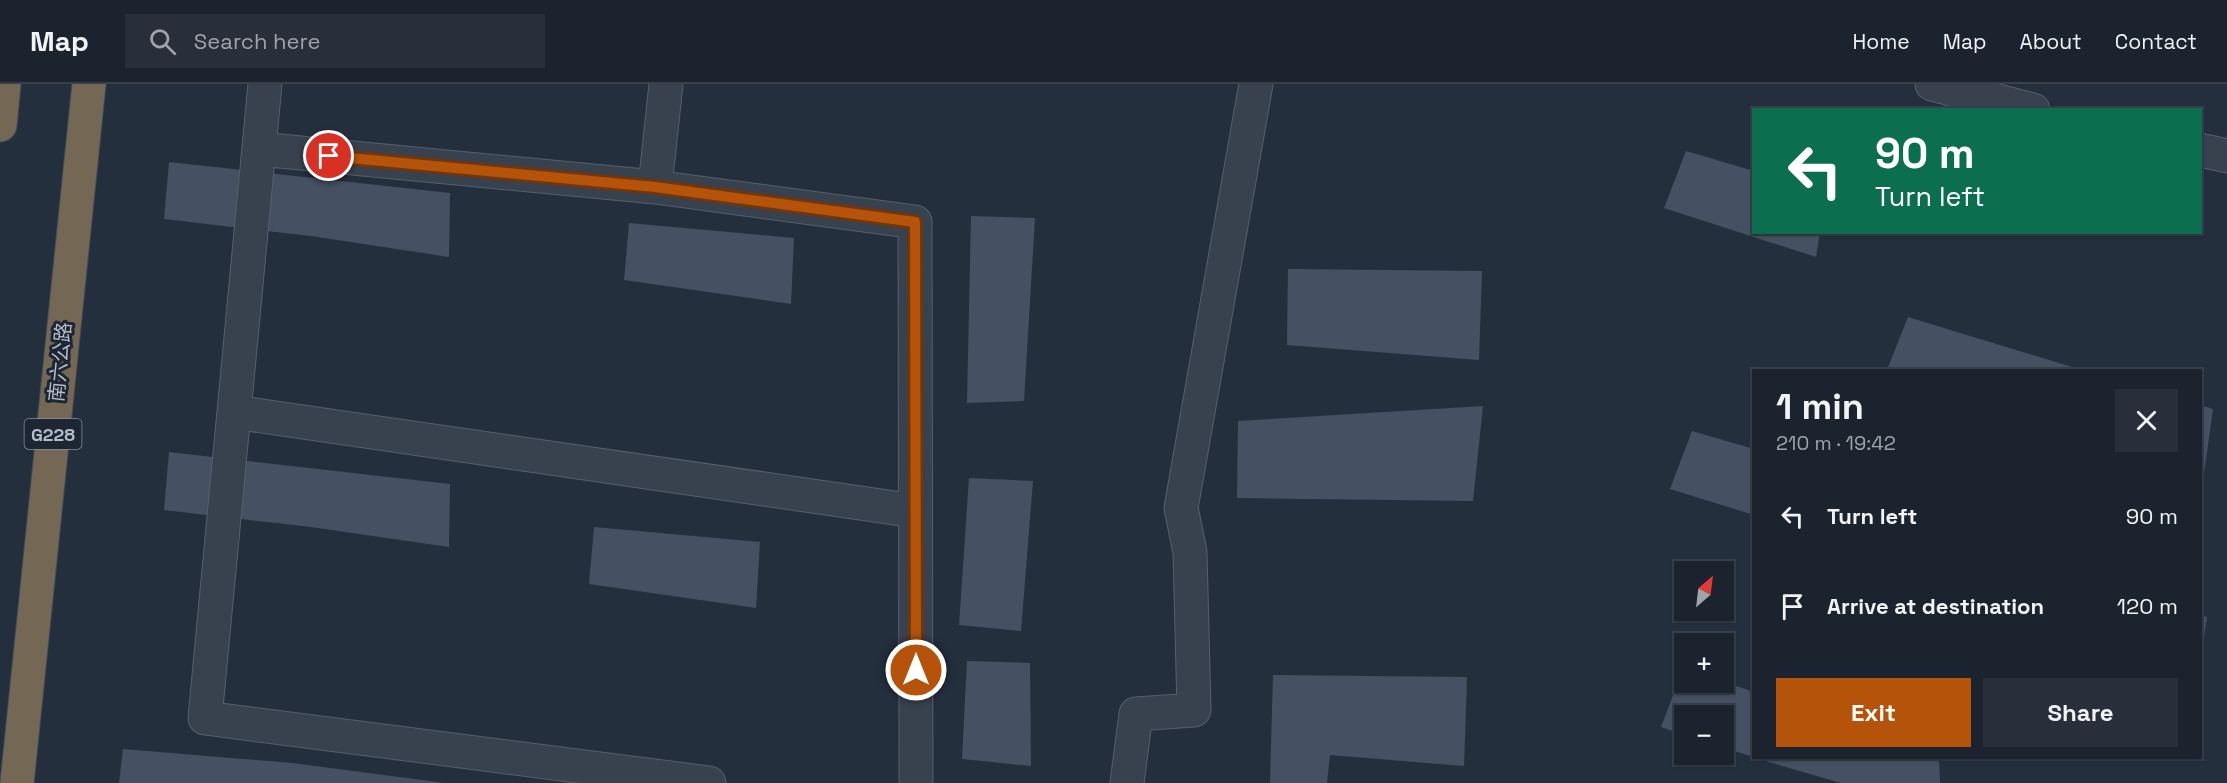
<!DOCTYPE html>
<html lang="en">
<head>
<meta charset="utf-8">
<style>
	:root { --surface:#1b232e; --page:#282f3a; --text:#f1f3f6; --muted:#a0a4aa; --line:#39404a; --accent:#b45309 }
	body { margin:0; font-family:"Space Grotesk","Noto Sans SC",sans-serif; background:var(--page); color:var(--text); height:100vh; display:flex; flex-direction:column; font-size:22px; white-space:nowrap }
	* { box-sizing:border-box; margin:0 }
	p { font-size:20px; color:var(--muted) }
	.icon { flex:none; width:33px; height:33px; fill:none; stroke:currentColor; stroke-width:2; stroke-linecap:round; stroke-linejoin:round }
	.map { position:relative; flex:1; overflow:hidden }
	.side { position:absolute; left:1752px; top:285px; width:450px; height:390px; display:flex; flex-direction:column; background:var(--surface); border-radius:0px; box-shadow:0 2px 4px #0004,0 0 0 2px var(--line) }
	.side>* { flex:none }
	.hud { position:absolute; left:1752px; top:24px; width:450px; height:126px; border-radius:0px; box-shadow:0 2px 4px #0004,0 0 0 2px var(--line); background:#0b6e4f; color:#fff; overflow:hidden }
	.needle { width:39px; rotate:28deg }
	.tools { position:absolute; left:1674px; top:477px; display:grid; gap:12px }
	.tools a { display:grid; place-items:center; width:60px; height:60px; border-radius:0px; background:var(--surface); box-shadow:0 2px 4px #0004,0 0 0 2px var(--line); font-size:30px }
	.pin { position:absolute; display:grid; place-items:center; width:51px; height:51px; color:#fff; margin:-26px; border:3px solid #fff; border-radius:50%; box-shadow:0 2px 6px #0007 }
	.me { position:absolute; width:66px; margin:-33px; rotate:0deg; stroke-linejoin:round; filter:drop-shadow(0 0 4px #0008) }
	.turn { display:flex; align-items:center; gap:21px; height:126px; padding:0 24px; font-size:27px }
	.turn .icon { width:78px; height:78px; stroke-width:2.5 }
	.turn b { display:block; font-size:42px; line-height:51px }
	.round { display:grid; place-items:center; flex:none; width:63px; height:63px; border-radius:0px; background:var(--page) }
	.overview { display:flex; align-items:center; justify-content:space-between; height:102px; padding:0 24px }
	h1 { font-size:36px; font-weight:700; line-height:45px }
	.primary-button { display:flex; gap:12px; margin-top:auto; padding:12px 24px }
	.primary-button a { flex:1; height:69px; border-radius:0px; background:var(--accent); color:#fff; font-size:24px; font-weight:700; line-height:69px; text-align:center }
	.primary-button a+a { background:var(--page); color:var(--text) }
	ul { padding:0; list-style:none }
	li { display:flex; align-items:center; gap:18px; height:90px; padding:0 24px }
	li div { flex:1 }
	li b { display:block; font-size:22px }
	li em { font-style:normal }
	header { display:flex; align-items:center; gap:36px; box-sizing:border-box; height:84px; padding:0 30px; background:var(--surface); border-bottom:2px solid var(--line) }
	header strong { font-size:28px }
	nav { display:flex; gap:33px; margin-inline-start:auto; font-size:21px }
	.search { width:420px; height:54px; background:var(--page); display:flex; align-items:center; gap:15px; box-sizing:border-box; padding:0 21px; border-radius:0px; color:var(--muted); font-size:22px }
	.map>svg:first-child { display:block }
	.building { fill:#455162 }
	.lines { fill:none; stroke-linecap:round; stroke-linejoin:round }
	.minor-casing { stroke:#565f6c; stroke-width:35 }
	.highway-casing { stroke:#434c59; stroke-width:35 }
	.minor { stroke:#38414e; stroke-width:33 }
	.highway { stroke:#746855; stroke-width:33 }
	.route-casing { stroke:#753606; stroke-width:15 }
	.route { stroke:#b45309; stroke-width:10 }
	.labels { text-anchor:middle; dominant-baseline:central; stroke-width:6; stroke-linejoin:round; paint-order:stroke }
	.shield { fill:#1d2633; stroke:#878f9c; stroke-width:1.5 }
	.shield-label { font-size:18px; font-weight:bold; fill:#b4bcc9 }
	.street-label { font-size:20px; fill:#b4bcc9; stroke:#1d2633 }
</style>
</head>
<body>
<header>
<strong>Map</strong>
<div class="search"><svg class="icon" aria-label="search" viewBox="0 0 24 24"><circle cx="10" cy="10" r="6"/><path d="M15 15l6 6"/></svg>Search here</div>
<nav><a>Home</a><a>Map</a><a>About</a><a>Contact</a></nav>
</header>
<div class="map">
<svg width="2227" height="699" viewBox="0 0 2227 699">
	<rect width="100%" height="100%" fill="#242f3e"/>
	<path class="building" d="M1686,67L1754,87V148H1820L1816,173L1664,124Z
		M169,78L450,109L449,173L311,152L164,135Z
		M971,132L1035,134L1024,317L967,319Z
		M629,139L794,154L791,220L624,196Z
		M1288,185L1482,187L1479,276L1287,261Z
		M1908,233L2082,286H1887Z
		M2200,321L2213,325L2204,390L2200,389Z
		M1483,322L1473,417L1237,414L1238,337Z
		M1692,347L1754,365V431L1670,405Z
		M169,368L450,400L449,463L311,443L164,426Z
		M969,394L1033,397L1021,547L959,541Z
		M594,443L760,458L756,524L589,500Z
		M2200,531L2207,533L2202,568H2200Z
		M967,577L1030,579L1031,682L962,675Z
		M1684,583V598H1724L1754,608V673L1724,664V632H1684V651L1661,643Z
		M1273,591L1467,593L1464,682L1330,671L1327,699H1270Z
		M123,665L292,679L445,699H119Z
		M1755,674H1939L1940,699H1841Z"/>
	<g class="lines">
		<g class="minor-casing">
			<path id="minor" d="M265,0L205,634L709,699
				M666,0L655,103L915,138L916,699
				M1932,0L2033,26
				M259,65L655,103
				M2200,66L2227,72
				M234,328L915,427
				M1127,699L1136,630L1194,626L1190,468L1181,424L1256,0"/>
		</g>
		<g class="highway-casing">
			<path id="highway" d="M0,41L4,0
				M17,699L89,0"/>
		</g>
		<use href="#minor" class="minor"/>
		<use href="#highway" class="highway"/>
	</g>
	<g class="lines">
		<g class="route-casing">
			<path id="route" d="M329,72L655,103L915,138L916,586"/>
		</g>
		<use href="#route" class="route"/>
	</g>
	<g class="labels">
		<rect class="shield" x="24.5" y="335" width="57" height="30" rx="4.5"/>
		<g class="shield-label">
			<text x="53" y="350">G228</text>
		</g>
		<g class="street-label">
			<text transform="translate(60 278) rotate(-84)">南六公路</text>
		</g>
	</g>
</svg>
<div class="tools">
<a><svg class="needle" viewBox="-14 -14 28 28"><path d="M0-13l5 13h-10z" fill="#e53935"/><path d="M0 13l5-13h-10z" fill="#a0a4aa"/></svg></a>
<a>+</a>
<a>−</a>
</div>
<div class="pin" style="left:329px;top:72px;background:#d93025"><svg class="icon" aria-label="arrive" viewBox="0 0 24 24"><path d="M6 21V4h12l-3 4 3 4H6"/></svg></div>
<svg class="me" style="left:916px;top:586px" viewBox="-20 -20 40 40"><circle r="17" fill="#b45309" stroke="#fff" stroke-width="3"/><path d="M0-11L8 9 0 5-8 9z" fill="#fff"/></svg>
<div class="hud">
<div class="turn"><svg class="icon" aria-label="left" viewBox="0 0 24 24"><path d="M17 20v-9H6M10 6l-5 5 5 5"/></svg><div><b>90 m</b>Turn left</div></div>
</div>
<section class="side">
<div class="overview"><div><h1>1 min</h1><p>210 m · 19:42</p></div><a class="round"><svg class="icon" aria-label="close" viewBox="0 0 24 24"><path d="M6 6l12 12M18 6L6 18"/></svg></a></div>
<ul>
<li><svg class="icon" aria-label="left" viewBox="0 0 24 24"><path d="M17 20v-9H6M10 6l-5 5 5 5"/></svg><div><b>Turn left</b></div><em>90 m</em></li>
<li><svg class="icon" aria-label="arrive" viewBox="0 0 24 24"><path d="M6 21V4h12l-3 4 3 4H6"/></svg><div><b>Arrive at destination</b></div><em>120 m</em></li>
</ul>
<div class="primary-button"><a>Exit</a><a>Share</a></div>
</section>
</div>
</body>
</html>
